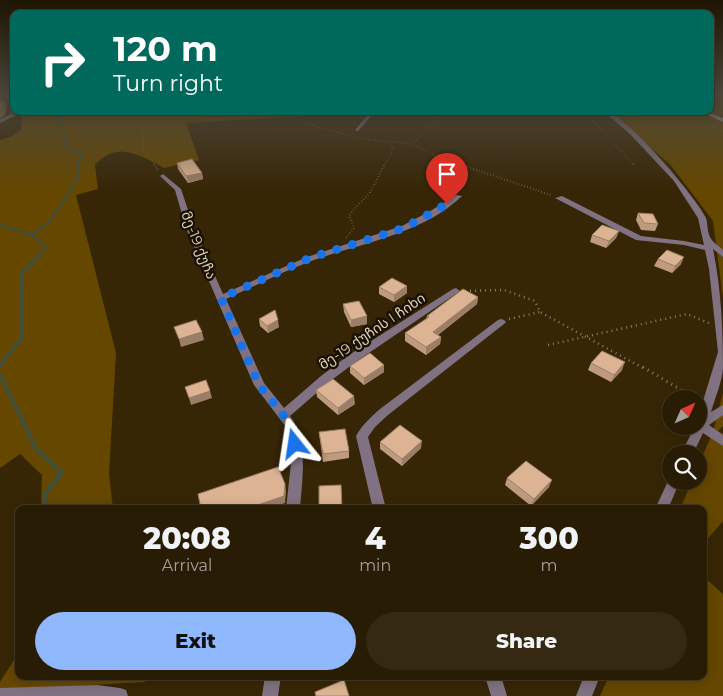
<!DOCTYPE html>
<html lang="en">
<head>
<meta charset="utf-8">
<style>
	:root { --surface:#291c04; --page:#352913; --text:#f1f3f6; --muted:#a5a19a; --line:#453a26; --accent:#90b8fd }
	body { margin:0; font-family:Montserrat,"Noto Sans Georgian",sans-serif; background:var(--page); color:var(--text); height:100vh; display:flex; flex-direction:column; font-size:19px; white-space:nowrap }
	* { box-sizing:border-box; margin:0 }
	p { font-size:16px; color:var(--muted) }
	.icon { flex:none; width:28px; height:28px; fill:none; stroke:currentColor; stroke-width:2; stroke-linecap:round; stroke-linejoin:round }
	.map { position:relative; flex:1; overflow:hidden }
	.side { position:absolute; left:15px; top:505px; width:692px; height:175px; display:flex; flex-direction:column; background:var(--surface); border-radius:10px; box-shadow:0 2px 12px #0003,0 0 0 1px var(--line) }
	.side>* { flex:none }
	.banner { position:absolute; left:10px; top:10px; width:704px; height:105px; border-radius:10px; box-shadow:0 2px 12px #0003,0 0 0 1px var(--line); background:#00695c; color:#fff; overflow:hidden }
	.needle { width:32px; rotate:45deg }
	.controls { position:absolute; left:662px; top:390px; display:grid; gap:10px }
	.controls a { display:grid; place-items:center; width:45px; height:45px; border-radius:50%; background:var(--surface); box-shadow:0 2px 12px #0003,0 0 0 1px var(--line); font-size:25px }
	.pin { position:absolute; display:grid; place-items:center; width:42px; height:42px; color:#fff; margin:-51px -21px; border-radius:50% 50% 50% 0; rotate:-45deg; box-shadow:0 0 5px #0007 }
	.pin .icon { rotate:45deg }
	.me { position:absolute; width:55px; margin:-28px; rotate:345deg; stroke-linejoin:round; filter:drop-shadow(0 0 4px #0008) }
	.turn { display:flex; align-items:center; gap:18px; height:105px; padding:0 20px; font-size:22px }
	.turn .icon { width:65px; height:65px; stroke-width:2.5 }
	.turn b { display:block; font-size:35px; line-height:42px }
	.eta { display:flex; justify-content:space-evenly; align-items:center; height:85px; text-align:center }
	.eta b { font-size:30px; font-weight:800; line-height:35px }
	.primary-button { display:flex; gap:10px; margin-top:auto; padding:10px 20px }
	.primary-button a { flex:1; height:58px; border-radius:30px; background:var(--accent); color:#111; font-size:20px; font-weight:800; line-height:58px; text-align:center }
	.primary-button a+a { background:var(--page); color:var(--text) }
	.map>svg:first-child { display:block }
	.green { fill:#654700 }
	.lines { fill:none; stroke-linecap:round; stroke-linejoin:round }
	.stream-far3 { stroke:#435038; stroke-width:2 }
	.stream-far2 { stroke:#435038; stroke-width:2.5 }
	.stream-far1 { stroke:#435038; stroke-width:4 }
	.stream { stroke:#435038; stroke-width:4.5 }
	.path-far3 { stroke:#8b7c61; stroke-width:1; stroke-dasharray:0.5 2; stroke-linecap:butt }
	.path-far2 { stroke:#8b7c61; stroke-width:2; stroke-dasharray:0.5 2.5; stroke-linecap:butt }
	.path-far1 { stroke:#8b7c61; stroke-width:2.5; stroke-dasharray:1 4; stroke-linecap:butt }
	.path { stroke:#8b7c61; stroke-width:3; stroke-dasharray:1 4.5; stroke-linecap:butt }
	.service { fill:#807282; fill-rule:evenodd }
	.minor { fill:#807282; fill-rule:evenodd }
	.secondary { fill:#b19bb5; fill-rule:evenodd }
	.wall { fill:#be9b7e }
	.shaded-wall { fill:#9b7e67 }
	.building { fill:#ddb493; stroke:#9b7e67 }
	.route { stroke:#1a73e8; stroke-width:9; stroke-dasharray:0 16.2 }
	.labels { text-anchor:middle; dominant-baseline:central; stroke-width:5; stroke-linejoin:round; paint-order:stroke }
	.street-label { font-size:14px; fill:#dfd2bc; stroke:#1a1102 }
</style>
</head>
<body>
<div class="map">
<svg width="723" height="696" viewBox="0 0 723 696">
	<rect width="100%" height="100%" fill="#372606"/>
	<path class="green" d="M710,94H723V117L710,111Z
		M22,111H311L306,116L186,123L199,160L164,168C140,155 117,140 95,165L98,189L76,195L116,353L109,474L113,509H41L42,475L20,454L0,468V140L10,137L21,130Z
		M607,111H696L723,122V298L713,221L670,164Z
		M723,392V426L718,431L723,434V521L704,543V509H680L692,481H699V464L713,432Z
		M704,577L723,594V696H600L609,676H704Z
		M19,652V676H143L145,682L0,690V682Z"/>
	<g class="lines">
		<path class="stream-far3" d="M57,111L62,125L66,148L82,153L78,165"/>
		<path class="stream-far2" d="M0,225L32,235L46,247L39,255
			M32,235L48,222L60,207L78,176V164"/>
		<path class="stream-far1" d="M0,365L21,339V275L40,254"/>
		<path class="stream" d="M0,375L37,450L62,473L44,495L47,509"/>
		<path class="path-far3" d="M138,111L137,120L143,128V149L155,165
			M318,111L307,124L358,138L411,144
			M453,111L429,125L418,139L411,144L441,158L462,165
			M584,111L634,165
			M685,115L723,131
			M384,165L391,155L393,147L388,143"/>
		<path class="path-far2" d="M154,164L158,170
			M459,164L551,195
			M633,164L635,166
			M346,238L354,228L349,216C355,206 366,199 372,189C377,181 380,172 385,164"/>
		<path class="path-far1" d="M465,291L504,290L535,301L540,312L645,369
			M509,319L540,312
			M548,345L687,314L709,323"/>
		<path class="path" d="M643,367L696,399"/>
		<path class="service" d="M371,111H375L358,131H356V129Z"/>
		<path class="minor" d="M6,94H12L14,111H16L17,115L0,123V119L11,114Z
			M603,111C624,111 696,197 706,218C708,224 707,231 710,237C712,242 719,246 723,250V257L713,249C721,288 723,328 723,368C722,382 715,398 711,412L723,405V415L709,425L723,435V446L703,433L693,454H681L695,426H699V414L718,352L709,269L705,250L684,245L636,240L555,198L562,196L641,236L684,241L704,245L698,218L674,181L630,134Z
			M163,174L181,189L194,228L223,294L307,257L402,226L432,210L456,195L462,196C424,233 362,243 314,260C284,271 255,286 226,299L264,383L284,408L321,376L349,355L453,289L456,288L460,291L357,361L329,382L290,416C309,438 302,481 300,509H286L291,463L286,427L254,385L186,228L175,190L161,177L160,176Z
			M501,319L504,320L506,322L504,324L388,415L375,427L368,437L386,509H373L356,436C362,425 371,417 380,409L498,320Z
			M670,477H671V481H680L668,509H655Z
			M265,676H281L278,696H262Z
			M485,676H501L507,696H491Z
			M584,676H600L592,696H576Z
			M97,685L120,688L126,690L128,696H0V688Z"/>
		<path class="secondary" d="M698,111H706L723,118V122Z"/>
	</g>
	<path class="wall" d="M177,163L202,173L203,179L188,183L178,169Z
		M638,213L658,224L655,231L641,230L636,220Z
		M619,231L616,238L606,248L590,242L592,235Z
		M658,259L681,264L672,273L654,266Z
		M379,287L407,293L394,302L379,294Z
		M478,297L477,304L438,335L441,337L440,344L426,355L405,341V333L426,319L427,316Z
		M343,304L367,324L351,327L344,312Z
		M259,319L279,327L268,333L260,326Z
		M591,363L622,370L611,382L588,370Z
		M384,365V372L364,385L350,373V366Z
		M316,390L355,404L338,415L317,397Z
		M319,432L349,451V458L323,462Z
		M380,442L421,448L402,466L380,449Z
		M507,478L549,487L531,506L505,485Z"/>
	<path class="shaded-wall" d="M4,100L7,106L5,115L0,118V111Z
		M202,173L203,179L188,183L186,176Z
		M619,231L616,238L606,248L609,241Z
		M684,257L681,264L672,273L675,266Z
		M407,286V293L394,302V295Z
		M478,297L477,304L432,339L433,332Z
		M367,316V324L351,327V320Z
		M278,320L279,327L268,333L267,326Z
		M202,332L204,340L181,347L179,339Z
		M441,337L440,344L426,355V347Z
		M625,362L622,370L611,382L614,375Z
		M384,365V372L364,385V378Z
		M210,391L212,398L191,405L189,398Z
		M354,396L355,404L338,415V408Z
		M422,441L421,448L402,466V459Z
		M552,480L549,487L531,506L534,499Z
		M285,484L286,491L285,503L268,509H246Z"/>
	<path class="building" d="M4,100L2,109L0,111V101Z
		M192,159L202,173L186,176L177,163Z
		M638,213L653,214L658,224L644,223Z
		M602,225L619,231L609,241L592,235Z
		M667,250L684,257L675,266L658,259Z
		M392,278L407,286L394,295L379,287Z
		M463,289L478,297L433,332L441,337L426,347L405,333L429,317L427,316Z
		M359,301L367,316L351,320L343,304Z
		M275,310L278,320L267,326L259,319Z
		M196,320L202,332L179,339L174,327Z
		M602,351L625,362L614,375L591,363Z
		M370,353L384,365L364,378L350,366Z
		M333,379L354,396L338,408L316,390Z
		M206,380L210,391L189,398L185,387Z
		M400,425L422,441L402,459L380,442Z
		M345,429L349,451L323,454L319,432Z
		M526,461L552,480L534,499L507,478Z
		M278,467L285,484L284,496L246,509H201L198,494Z
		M341,485L342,509H319V486Z
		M413,505L417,509H409Z
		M344,680L349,696H316L315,692Z"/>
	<linearGradient id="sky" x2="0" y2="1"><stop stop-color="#1e1503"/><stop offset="0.49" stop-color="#4d473b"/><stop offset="1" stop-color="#4d473b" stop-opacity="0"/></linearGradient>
	<rect width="723" height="191" fill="url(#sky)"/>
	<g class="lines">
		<path class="route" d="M295,444L292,426L259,385L221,298L310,258L404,228L447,204"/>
	</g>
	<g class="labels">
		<g class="street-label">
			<text transform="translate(199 245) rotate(68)">მე-19 ქუჩა</text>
			<text transform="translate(372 331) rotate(-34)">მე-19 ქუჩის I ჩიხი</text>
		</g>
	</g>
</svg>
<div class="controls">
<a><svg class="needle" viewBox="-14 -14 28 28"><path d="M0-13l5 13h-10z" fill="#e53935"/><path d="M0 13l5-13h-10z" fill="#a5a19a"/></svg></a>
<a><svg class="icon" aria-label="search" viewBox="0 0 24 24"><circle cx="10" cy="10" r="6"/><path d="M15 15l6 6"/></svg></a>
</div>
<div class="pin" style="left:447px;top:204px;background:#d93025"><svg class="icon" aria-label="arrive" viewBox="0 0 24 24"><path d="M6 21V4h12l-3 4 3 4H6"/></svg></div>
<svg class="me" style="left:295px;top:444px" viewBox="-20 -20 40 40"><path d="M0-17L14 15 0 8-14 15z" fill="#1a73e8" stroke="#fff" stroke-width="4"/></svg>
<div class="banner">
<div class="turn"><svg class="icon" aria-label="right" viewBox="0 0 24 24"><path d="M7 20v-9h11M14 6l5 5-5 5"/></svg><div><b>120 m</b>Turn right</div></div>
</div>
<section class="side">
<div class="eta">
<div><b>20:08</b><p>Arrival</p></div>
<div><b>4</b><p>min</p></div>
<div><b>300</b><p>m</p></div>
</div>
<div class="primary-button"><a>Exit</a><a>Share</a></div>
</section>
</div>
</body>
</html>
